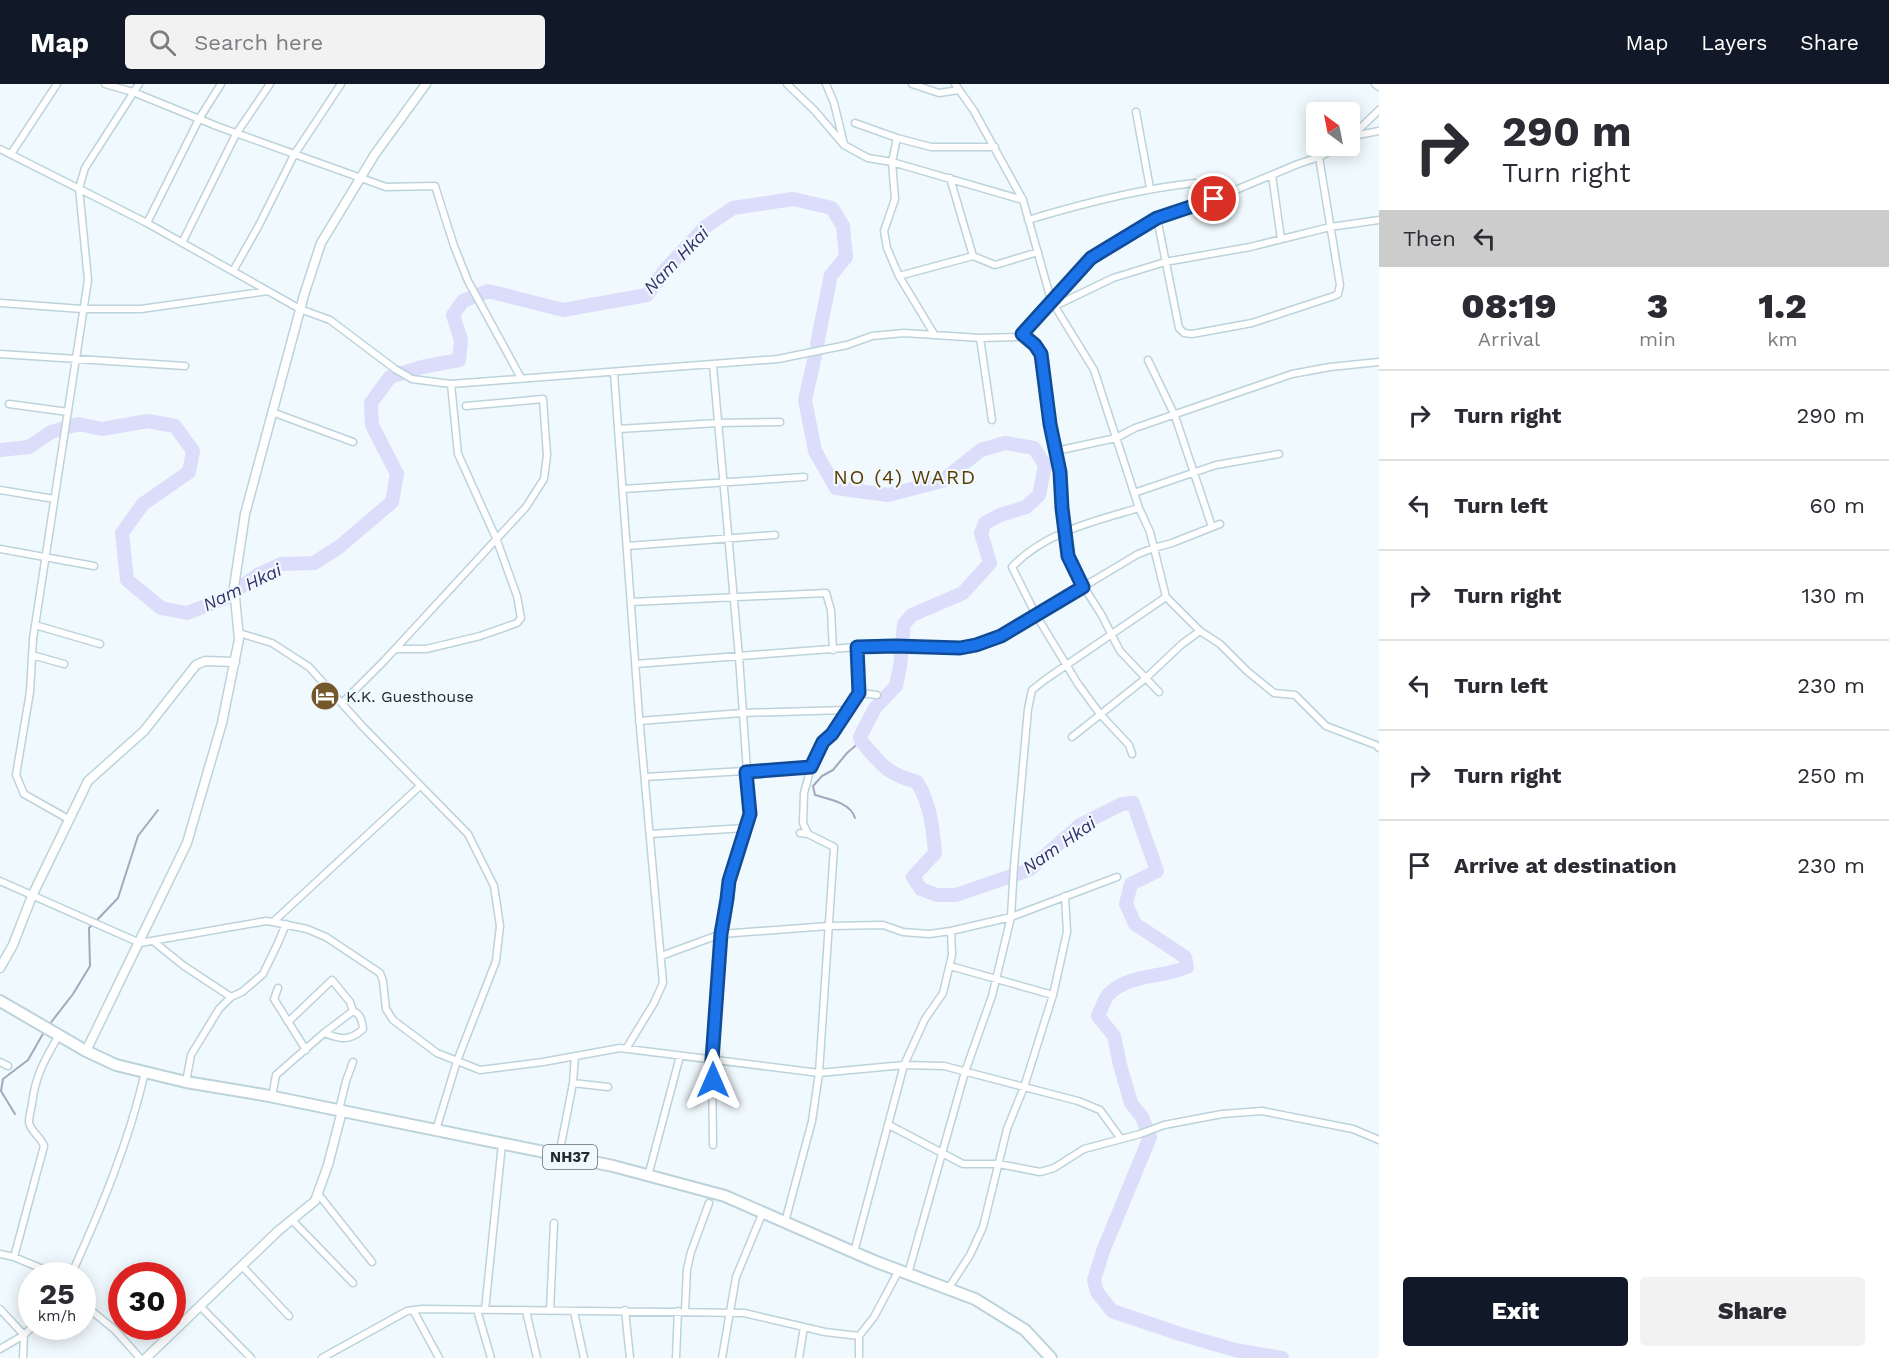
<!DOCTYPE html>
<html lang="en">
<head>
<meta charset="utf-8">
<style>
	:root { --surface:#fff; --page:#f2f2f3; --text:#2b2b33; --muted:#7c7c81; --line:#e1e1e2; --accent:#111827 }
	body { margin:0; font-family:"Work Sans",sans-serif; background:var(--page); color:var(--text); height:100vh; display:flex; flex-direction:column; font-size:22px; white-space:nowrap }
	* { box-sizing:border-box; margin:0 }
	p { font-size:20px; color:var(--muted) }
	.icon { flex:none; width:33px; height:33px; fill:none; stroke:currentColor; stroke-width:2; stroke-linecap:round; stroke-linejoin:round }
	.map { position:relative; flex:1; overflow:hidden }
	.side { display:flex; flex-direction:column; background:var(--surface); width:510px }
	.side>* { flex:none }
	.banner { background:#fff; color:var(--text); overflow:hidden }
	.needle { width:39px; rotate:328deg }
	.tools { position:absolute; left:1306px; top:18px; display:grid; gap:12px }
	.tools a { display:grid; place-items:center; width:54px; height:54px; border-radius:6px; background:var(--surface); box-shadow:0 3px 15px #0003; font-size:30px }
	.speed { position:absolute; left:18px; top:1178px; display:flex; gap:12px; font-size:30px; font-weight:700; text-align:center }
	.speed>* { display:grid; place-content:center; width:78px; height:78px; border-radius:50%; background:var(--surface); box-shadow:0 3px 15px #0003; line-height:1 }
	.speed small { font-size:15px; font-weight:400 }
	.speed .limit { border:9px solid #d22; background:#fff; color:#111 }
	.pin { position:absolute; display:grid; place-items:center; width:51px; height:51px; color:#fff; margin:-26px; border:3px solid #fff; border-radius:50%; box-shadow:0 2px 6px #0007 }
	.me { position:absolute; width:66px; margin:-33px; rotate:0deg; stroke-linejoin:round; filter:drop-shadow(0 0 4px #0008) }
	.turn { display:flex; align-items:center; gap:21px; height:126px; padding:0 24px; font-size:27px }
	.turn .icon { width:78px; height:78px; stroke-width:2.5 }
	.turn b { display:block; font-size:42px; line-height:51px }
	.then { display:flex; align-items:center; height:57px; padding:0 24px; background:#0003; gap:12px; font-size:22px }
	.eta { display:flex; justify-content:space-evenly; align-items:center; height:102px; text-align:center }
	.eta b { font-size:36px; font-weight:800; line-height:42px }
	.button { display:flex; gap:12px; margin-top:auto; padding:12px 24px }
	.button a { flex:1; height:69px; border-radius:6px; background:var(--accent); color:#fff; font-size:24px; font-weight:800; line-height:69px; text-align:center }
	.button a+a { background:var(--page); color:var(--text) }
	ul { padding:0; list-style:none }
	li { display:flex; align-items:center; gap:18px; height:90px; padding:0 24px; border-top:2px solid var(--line) }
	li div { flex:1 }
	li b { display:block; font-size:22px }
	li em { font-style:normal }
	header { display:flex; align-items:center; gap:36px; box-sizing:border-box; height:84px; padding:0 30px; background:var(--accent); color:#fff }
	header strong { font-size:28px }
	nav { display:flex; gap:33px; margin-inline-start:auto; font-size:21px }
	.search { width:420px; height:54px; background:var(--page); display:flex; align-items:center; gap:15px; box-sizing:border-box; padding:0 21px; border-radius:6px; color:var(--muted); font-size:22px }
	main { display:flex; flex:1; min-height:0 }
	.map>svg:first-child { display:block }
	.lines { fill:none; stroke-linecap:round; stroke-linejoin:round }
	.stream { stroke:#a4a8bd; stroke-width:2 }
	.river { stroke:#dbddfa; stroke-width:14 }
	.street-casing { stroke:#bcd3db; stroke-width:9 }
	.secondary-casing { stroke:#bcd3db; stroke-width:11 }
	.highway-casing { stroke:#bcd3db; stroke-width:14 }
	.street { stroke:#fff; stroke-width:6 }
	.secondary { stroke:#fff; stroke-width:8 }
	.highway { stroke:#fff; stroke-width:10 }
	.route-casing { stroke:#114b97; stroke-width:15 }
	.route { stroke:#1a73e8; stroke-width:10 }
	.labels { text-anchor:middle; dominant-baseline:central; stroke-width:4.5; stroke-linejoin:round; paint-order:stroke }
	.shield { fill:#f0f9fd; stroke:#60696c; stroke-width:1.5 }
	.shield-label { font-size:15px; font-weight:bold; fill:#222b2e }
	.poi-label { font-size:16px; fill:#222b2e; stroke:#f0f9fd; text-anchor:start }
	.water-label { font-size:18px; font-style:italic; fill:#34316a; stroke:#f0f9fd }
	.quarter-label { font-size:20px; letter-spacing:1.5px; fill:#5a3b00; stroke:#f0f9fd }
</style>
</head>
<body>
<header>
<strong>Map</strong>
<div class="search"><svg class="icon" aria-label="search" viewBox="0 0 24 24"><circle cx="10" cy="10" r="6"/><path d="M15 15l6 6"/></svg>Search here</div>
<nav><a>Map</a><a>Layers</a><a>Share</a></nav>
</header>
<main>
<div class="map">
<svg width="1379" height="1274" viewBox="0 0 1379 1274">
	<rect width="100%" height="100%" fill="#f0f9fd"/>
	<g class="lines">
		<path class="stream" d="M855,734C851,719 829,715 815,711L813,702L822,692L833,686L847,669L861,657
			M96,837L118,814L138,752L158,726
			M49,941L73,910L90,882L89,844L92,841
			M15,1030L1,1007L3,995L28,976L44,948"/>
		<path class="river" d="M815,272L805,316L815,367L836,404L888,411L942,397L981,366L1005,359L1034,364L1045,381L1039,411L1026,423L1000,431L985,439L981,449L990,479L963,509L912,531L904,540L900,583L896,602L875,624L860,653L861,657C882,681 885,689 917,698C930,719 933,744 935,769L913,793L921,805L937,811H956L1029,786L1080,741L1122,720L1133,719L1157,787L1131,800L1126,820L1135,840L1185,873L1187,883C1163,894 1127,890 1108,911C1104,916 1101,926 1098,932L1114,952L1120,981L1131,1019L1142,1033L1150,1053L1103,1167L1094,1196L1097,1208L1112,1227L1180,1250L1235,1266L1282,1274
			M0,366L29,363L51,348L79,340L102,345L148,337L175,342L193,367L189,388L143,420L122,449L127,496L161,524L187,529L226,514L259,490L281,480L314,479L339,463L392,418L397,390L372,341L371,319L390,293L422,283L459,276L461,256L453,231L463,217L488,207L563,226L647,211L666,185L705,143L733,124L793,115L832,124L843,142L846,173L831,191L817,260"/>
		<g class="street-casing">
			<path id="street" d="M105,0L133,8L219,43L386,103L435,102L454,162L468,197L521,294
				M787,0L815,27L844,61L868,74L892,78L1023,116
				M826,0L834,19L844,60
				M912,0L939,9L959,6
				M955,0L974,27L1023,116L1051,216L1094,286L1139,424L1150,448L1166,513L1200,547L1220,560L1247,587L1274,609L1295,611L1326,642L1376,661L1379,664
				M1375,0L1379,3
				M1136,28L1150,104
				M855,39L897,54L931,63H995
				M1353,52L1379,47
				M1351,53L1379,26
				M897,54L892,78L895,115L884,147L887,164L899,192L934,250
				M0,65L147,139L300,225L330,236L395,285L412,295L451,300L778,275L847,261L872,252L904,249L980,254L1017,253L1022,250L1091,174L1114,158L1157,134L1214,115L1298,80L1319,73L1340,62
				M11,70L57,0
				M1272,91L1281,155
				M950,94L973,172
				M1157,134L1179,244L1184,249L1192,250L1252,239L1334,212L1338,210L1340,201L1319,73
				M1028,136C1084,119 1138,105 1195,99
				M147,139L199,35L221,0
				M182,159L236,50L270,0
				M233,187L258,143L294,71L341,0
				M899,192L973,172L995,181L1038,168
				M1,219L82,225H141L268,207
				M1055,222L1113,194L1165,178L1250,163L1330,143L1379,136
				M1022,250L1035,261L1041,270L1050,340L1060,388L1062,424L1068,472L1075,489L1101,530L1120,567L1159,608
				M980,254L992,336
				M0,270L185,282
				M1148,276L1175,332L1212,443
				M713,281L739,573L750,730L729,797L721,850L712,976L713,1061
				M614,289L639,632L663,899L654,919L626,965
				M9,320L68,328
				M272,328L353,358
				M618,345L718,339L780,338
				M1056,367L1116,354L1135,344L1292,290L1330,283L1379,278
				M623,405L804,393
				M0,406L54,415
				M1134,409L1216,381L1279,370
				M627,462L775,451
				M0,465L94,482
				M631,518L826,509L831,526L833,566
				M35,541L100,560
				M239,549L272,559L309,583L364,644L468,750L494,802L500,842L496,877L457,977L436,1046
				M396,565H426L480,552L517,539L521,534L517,512L496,454L458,370L451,300
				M32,571L64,580
				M635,580L857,563L895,562L960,564L976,561L1001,552L1138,470L1154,464L1172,459L1220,440
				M859,609L877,611
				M342,619L384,577L526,423L544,395L547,371L543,315L466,322
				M639,637L742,629L846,626
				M1072,653L1146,594L1182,560L1200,547
				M1132,670L1129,661L1100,630L1078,600L1036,531L1012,483C1045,448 1095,437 1139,424
				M645,693L811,683
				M70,736L24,710L16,691L30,608L33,555L88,196L79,104L85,84L139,0
				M650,750L745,744
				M808,750L803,739L804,709L811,683L823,658L832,650L859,609L857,563
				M0,797L140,859L266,837L273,838L307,845L326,853L380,889L383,897L386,925L393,936L437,969L480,986L543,978L620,964L819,989L904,981L944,982L1078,1017L1100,1026L1121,1055
				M273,838L420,702
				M153,857L184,882L231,913
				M661,872L721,850L829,842L883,841L903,848L929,850L951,847L1011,833L1117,793
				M950,882L1053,911
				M278,904L274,915L306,966
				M324,949L353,927
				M0,978L8,982
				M186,998L191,971L219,925L231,913L242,908L263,890L278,859L286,840
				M573,999L608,1003
				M272,1013L276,991L324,949C340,955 349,958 363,945C362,937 361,930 353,927L350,918L332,896L288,938
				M339,1026L346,997L353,978
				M889,1041L963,1080H999L1040,1088L1054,1084L1084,1065L1140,1050L1164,1041L1222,1030L1262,1027L1353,1045L1379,1056
				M559,1071L573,999L575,972
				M648,1092L680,972
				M319,1111L372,1178
				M292,1136L353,1199
				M785,1138L812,1037L819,989L834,763L808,750L800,749
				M854,1168L904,981L925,935L943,909L952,871L951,847
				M0,1170L14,1173L57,1191
				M14,1173L44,1062C41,1053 30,1047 29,1038C29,1033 31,1025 32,1020C35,992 45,975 59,951
				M242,1182L289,1232
				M908,1190L965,988L992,912L1011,833L1014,782L1028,625L1032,606L1046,595L1166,513
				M71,1191C101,1125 129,1058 145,988
				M948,1205L970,1171L983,1143L1007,1045L1024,1003L1053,911L1067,848L1065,812
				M82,1219L115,1246L140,1274
				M200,1222L251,1274
				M0,1225L24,1251L23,1274
				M413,1226L439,1274
				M477,1226L491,1274
				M485,1226L502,1060
				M625,1226L630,1274
				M526,1227L537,1274
				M550,1227L554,1139
				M685,1227L687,1185L691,1168L709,1119
				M574,1228L584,1274
				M0,1265L24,1251L33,1242
				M322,1274L407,1227L422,1225L744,1229L825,1248L859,1252
				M676,1274L678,1227
				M722,1274L736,1193L763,1128
				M799,1274L804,1243
				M859,1274V1252L874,1233L899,1186"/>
		</g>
		<g class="secondary-casing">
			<path id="secondary" d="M0,884L13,861L32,812L88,697L144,647L196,581L205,577L235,578
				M86,967L187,759L222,639L239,555L234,503L245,430L304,211L321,159L375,70L426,0
				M146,1274L278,1147L315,1117L328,1081L342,1027"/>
		</g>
		<g class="highway-casing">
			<path id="highway" d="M0,917L86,967L116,981L186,998L264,1011L613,1082L725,1112L874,1177L975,1215L1025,1246L1051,1274"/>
		</g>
		<use href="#street" class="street"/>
		<use href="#secondary" class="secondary"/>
		<use href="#highway" class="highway"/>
	</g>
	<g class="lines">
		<g class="route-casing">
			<path id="route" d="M713,996L712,976L721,850L727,815L729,797L750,730L746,688L811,683L823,658L832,650L859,609L857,563L895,562L960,564L976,561L1001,552L1083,503L1068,472L1062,424L1060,388L1050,340L1041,270L1035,261L1022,250L1091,174L1157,134L1214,115"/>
		</g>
		<use href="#route" class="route"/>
	</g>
	<defs>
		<g id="hotel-disc" transform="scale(1.5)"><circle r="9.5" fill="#74572b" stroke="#f0f9fd"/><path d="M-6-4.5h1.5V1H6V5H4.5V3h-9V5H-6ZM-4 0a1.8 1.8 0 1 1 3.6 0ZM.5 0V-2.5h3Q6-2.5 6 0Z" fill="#fff"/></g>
	</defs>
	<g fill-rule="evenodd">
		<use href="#hotel-disc" x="325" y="612"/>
	</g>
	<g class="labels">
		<rect class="shield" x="543" y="1061" width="54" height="24" rx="4.5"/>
		<g class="shield-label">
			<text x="570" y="1073">NH37</text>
		</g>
		<g class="poi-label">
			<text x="346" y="612">K.K. Guesthouse</text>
		</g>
		<g class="water-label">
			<text transform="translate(676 176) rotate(-46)">Nam Hkai</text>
			<text transform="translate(242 503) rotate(-26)">Nam Hkai</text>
			<text transform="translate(1059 761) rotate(-35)">Nam Hkai</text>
		</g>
		<g class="quarter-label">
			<text x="905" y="393">NO (4) WARD</text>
		</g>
	</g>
</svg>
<div class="tools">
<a><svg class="needle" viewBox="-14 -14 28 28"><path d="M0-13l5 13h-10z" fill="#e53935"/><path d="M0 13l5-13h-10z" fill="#7c7c81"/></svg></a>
</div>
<div class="speed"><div>25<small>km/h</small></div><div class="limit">30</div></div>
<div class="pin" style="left:1214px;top:115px;background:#d93025"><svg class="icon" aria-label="arrive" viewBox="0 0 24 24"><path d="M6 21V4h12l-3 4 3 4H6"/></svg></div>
<svg class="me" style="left:713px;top:996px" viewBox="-20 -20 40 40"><path d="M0-17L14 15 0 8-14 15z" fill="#1a73e8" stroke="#fff" stroke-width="4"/></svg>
</div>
<section class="side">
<div class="banner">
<div class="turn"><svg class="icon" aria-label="right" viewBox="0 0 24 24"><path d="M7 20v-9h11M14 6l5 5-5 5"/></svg><div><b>290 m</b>Turn right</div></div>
<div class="then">Then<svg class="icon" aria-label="left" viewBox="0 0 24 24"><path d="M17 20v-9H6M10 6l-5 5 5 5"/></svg></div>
</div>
<div class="eta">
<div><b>08:19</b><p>Arrival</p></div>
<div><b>3</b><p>min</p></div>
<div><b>1.2</b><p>km</p></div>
</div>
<ul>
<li><svg class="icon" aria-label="right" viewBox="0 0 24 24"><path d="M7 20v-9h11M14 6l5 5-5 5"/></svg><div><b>Turn right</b></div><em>290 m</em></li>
<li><svg class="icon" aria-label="left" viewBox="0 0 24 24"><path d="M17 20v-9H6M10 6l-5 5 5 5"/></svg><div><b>Turn left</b></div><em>60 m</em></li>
<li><svg class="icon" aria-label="right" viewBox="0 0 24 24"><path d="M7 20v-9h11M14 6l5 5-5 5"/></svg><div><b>Turn right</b></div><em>130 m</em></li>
<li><svg class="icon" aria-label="left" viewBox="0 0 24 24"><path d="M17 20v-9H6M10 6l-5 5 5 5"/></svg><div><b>Turn left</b></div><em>230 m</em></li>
<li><svg class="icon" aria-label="right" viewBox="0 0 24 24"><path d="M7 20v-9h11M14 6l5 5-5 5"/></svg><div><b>Turn right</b></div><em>250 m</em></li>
<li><svg class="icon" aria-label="arrive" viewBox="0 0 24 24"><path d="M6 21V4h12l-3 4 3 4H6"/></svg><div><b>Arrive at destination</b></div><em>230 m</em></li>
</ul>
<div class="button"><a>Exit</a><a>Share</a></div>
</section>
</main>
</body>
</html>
